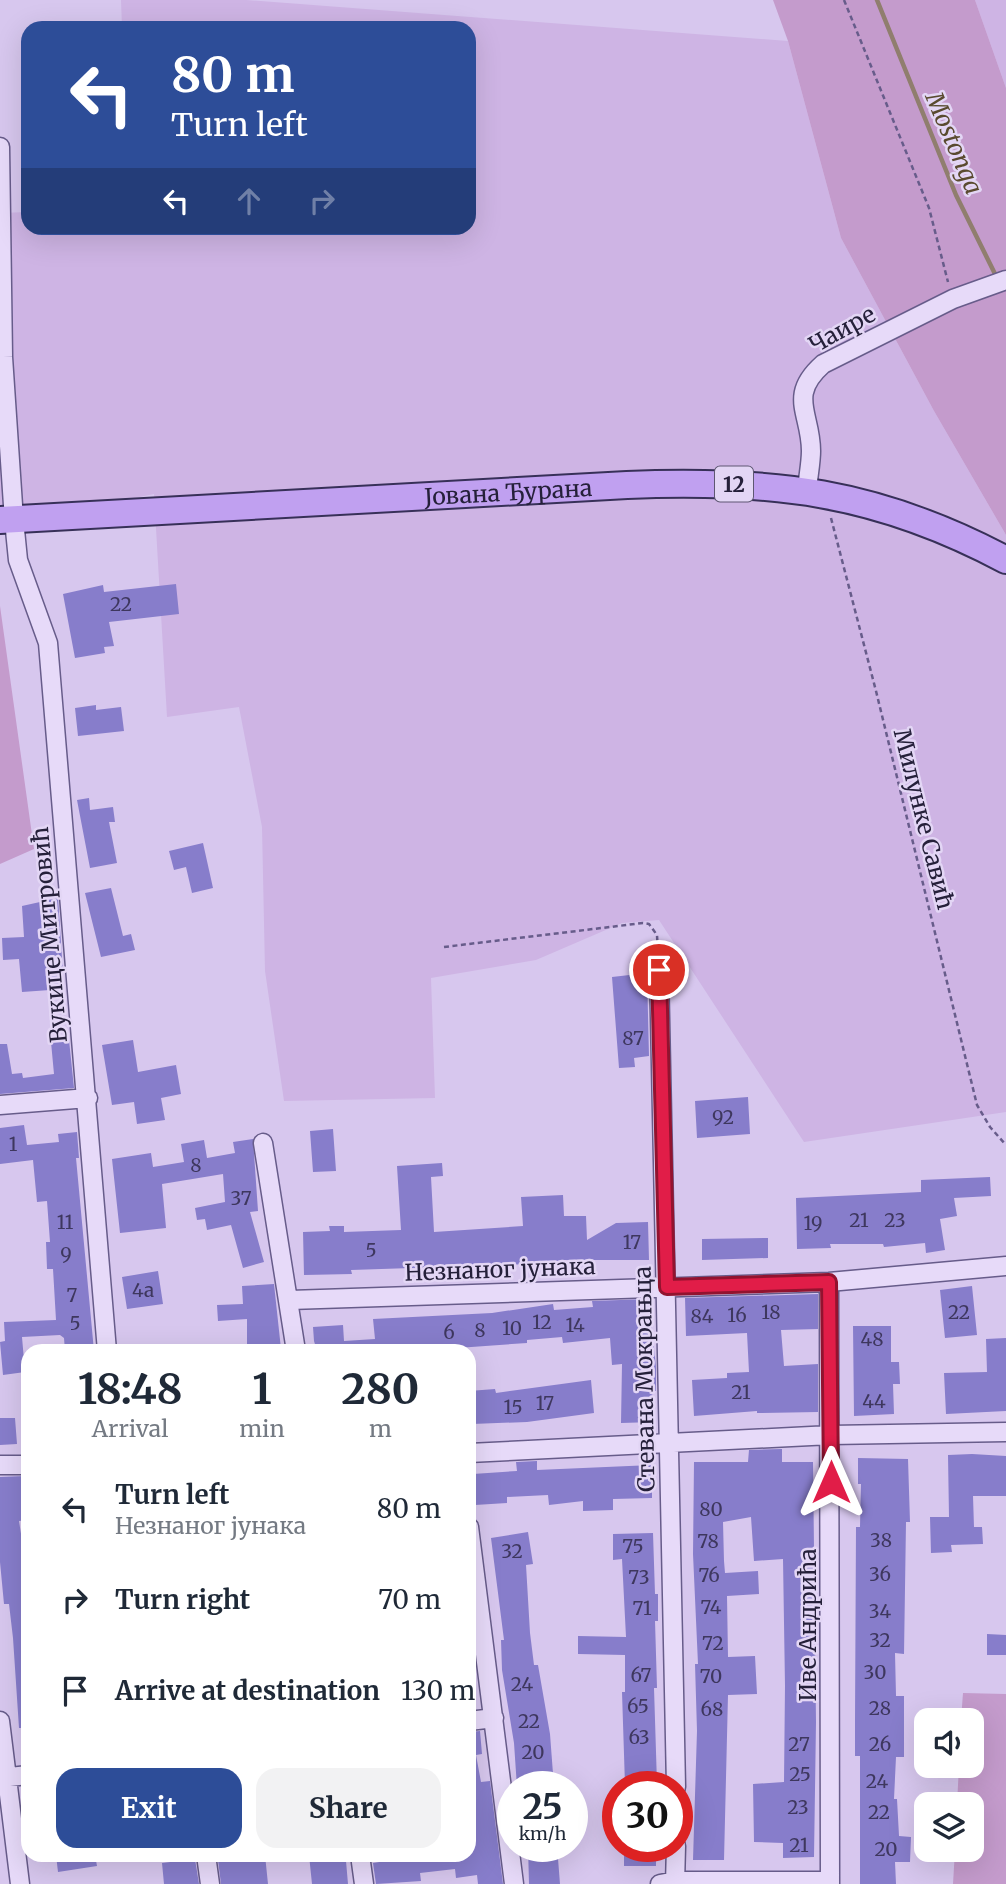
<!DOCTYPE html>
<html lang="en">
<head>
<meta charset="utf-8">
<style>
	:root { --surface:#fff; --page:#f2f2f3; --text:#1f2937; --muted:#747a83; --accent:#2d4d98 }
	body { margin:0; font-family:Merriweather,serif; background:var(--page); color:var(--text); height:100vh; display:flex; flex-direction:column; font-size:26px; white-space:nowrap }
	* { box-sizing:border-box; margin:0 }
	p { font-size:23px; color:var(--muted) }
	.icon { flex:none; width:38px; height:38px; fill:none; stroke:currentColor; stroke-width:2; stroke-linecap:round; stroke-linejoin:round }
	.map { position:relative; flex:1; overflow:hidden }
	.panel { position:absolute; left:21px; top:1344px; width:455px; height:518px; display:flex; flex-direction:column; background:var(--surface); border-radius:21px; box-shadow:0 7px 28px #0002 }
	.panel>* { flex:none }
	.banner { position:absolute; left:21px; top:21px; width:455px; height:214px; border-radius:21px; box-shadow:0 7px 28px #0002; background:#2d4d98; color:#fff; overflow:hidden }
	.controls { position:absolute; left:914px; top:1708px; display:grid; gap:14px }
	.controls a { display:grid; place-items:center; width:70px; height:70px; border-radius:14px; background:var(--surface); box-shadow:0 7px 28px #0002; font-size:35px }
	.speed { position:absolute; left:497px; top:1771px; display:flex; gap:14px; font-size:35px; font-weight:700; text-align:center }
	.speed>* { display:grid; place-content:center; width:91px; height:91px; border-radius:50%; background:var(--surface); box-shadow:0 7px 28px #0002; line-height:1 }
	.speed small { font-size:18px; font-weight:400 }
	.speed .limit { border:10px solid #d22; background:#fff; color:#111 }
	.pin { position:absolute; display:grid; place-items:center; width:60px; height:60px; color:#fff; margin:-30px; border:4px solid #fff; border-radius:50%; box-shadow:0 2px 7px #0007 }
	.me { position:absolute; width:77px; margin:-38px; rotate:0deg; stroke-linejoin:round; filter:drop-shadow(0 0 5px #0008) }
	.turn { display:flex; align-items:center; gap:24px; height:147px; padding:0 35px; font-size:32px }
	.turn .icon { width:91px; height:91px; stroke-width:2.5 }
	.turn b { display:block; font-size:49px; line-height:60px }
	.lanes { display:flex; align-items:center; height:66px; padding:0 35px; background:#0003; justify-content:center; gap:35px; direction:ltr }
	.lanes .off { opacity:.35 }
	.eta { display:flex; justify-content:space-evenly; align-items:center; height:119px; text-align:center }
	.eta b { font-size:42px; font-weight:700; line-height:49px }
	.button { display:flex; gap:14px; margin-top:auto; padding:14px 35px }
	.button a { flex:1; height:80px; border-radius:21px; background:var(--accent); color:#fff; font-size:28px; font-weight:700; line-height:80px; text-align:center }
	.button a+a { background:var(--page); color:var(--text) }
	ul { padding:0; list-style:none }
	li { display:flex; align-items:center; gap:21px; height:91px; padding:0 35px }
	li div { flex:1 }
	li b { display:block; font-size:26px }
	li em { font-style:normal }
	.map>svg:first-child { display:block }
	.farmland { fill:#ceb4e4 }
	.green { fill:#c49bcc }
	.lines { fill:none; stroke-linecap:round; stroke-linejoin:round }
	.stream { stroke:#907e6e; stroke-width:4.5 }
	.building { fill:#877dcb }
	.minor-casing { stroke:#675c8a; stroke-width:21 }
	.primary-casing { stroke:#373058; stroke-width:30 }
	.path { stroke:#675c8a; stroke-width:2.5; stroke-dasharray:5 3.5; stroke-linecap:butt }
	.minor { stroke:#e7daf9; stroke-width:18 }
	.primary { stroke:#c0a0f0; stroke-width:26 }
	.route-casing { stroke:#92132f; stroke-width:18 }
	.route { stroke:#e11d48; stroke-width:12 }
	.labels { text-anchor:middle; dominant-baseline:central; stroke-width:5; stroke-linejoin:round; paint-order:stroke }
	.number-label { font-size:19px; fill:#3e375e }
	.shield { fill:#e3d6f5; stroke:#5e5772; stroke-width:2 }
	.shield-label { font-size:21px; font-weight:bold; fill:#25203a }
	.street-label { font-size:23px; fill:#25203a; stroke:#e3d6f5 }
	.water-label { font-size:24px; font-style:italic; fill:#594a2f; stroke:#e3d6f5 }
</style>
</head>
<body>
<div class="map">
<svg width="1006" height="1884" viewBox="0 0 1006 1884">
	<rect width="100%" height="100%" fill="#d7c7ee"/>
	<path class="farmland" d="M121,0H246L788,41L841,238L934,411L1006,535V1112L804,1142L659,920L622,923L536,960L431,978L435,1098L284,1101L265,971L262,827L239,707L167,717L154,494L0,526V213L28,212V228H469V28H122Z
		M975,0H1006V88Z"/>
	<path class="green" d="M773,0H975L1006,88V535L934,411L841,238L788,41Z
		M0,606L34,849L0,864Z
		M963,1693L1006,1694V1884H953L955,1850H971V1804H957L959,1766H971V1720H961Z"/>
	<g class="lines">
		<path class="stream" d="M877,0L956,195L998,280"/>
	</g>
	<path class="building" d="M176,584L179,614L109,622L114,646L104,647L105,653L75,658L63,594L103,585L104,592Z
		M96,705V710L121,707L124,731L78,736L75,708Z
		M89,798L90,810L113,807L115,822H109L117,863L90,868L77,800Z
		M203,843L213,888L192,893L186,867L174,870L169,851Z
		M111,888L123,936L131,934L135,950L101,957L85,893Z
		M58,898L64,989L22,992L19,959L3,960L2,938L24,937L22,906Z
		M647,973L649,1056L634,1058L635,1067L619,1068L612,977Z
		M69,1040L74,1088L0,1094V1044H7L12,1074L22,1073L23,1078L54,1074L51,1042Z
		M133,1040L138,1072L176,1065L181,1094L161,1098L165,1120L137,1124L134,1102L112,1105L102,1045Z
		M748,1097L750,1134L697,1138L695,1101Z
		M24,1125L27,1145L59,1142L58,1134L77,1132L79,1158H76L94,1351H65L64,1338L60,1335L22,1337L25,1372L3,1375L0,1342L5,1341L4,1322L56,1320L53,1269H47L46,1242H50L47,1201L37,1202L33,1160L0,1164V1128Z
		M333,1129L336,1171L313,1172L310,1131Z
		M253,1139L258,1211L250,1212L264,1262L243,1268L231,1225L207,1230L205,1219L197,1220L195,1208L225,1202L223,1174L162,1184L166,1228L120,1233L112,1159L151,1153L153,1167L184,1162L181,1144L204,1140L207,1158L235,1153L233,1142Z
		M442,1163L443,1176L431,1177L434,1232L523,1226L521,1197L563,1195L564,1216H586L587,1240L616,1223L648,1222L649,1260H563V1263L351,1270L352,1274L304,1275L303,1232L330,1231L329,1226H344V1232L401,1230L397,1166Z
		M990,1177L991,1196L954,1198L957,1216L940,1219L945,1250L926,1253L925,1243L884,1247L883,1244H830L831,1248L797,1249L796,1198L921,1192V1180Z
		M768,1238V1258L702,1260V1239Z
		M158,1271L163,1304L127,1309L122,1277Z
		M274,1284L281,1349H247V1319L218,1321L217,1305L243,1304L242,1286Z
		M972,1286L977,1335L945,1338L940,1290Z
		M818,1294V1329L781,1330L784,1366L818,1364V1412L757,1413V1411L694,1416L692,1380L727,1378V1373L749,1372L747,1333L686,1336L685,1298Z
		M649,1299L656,1367V1391H652L654,1422L621,1423L622,1364L612,1365L610,1338L563,1343L562,1337L527,1340V1343L415,1351H317L314,1341L313,1327L343,1325L344,1341L375,1339L373,1319L492,1313L553,1304L554,1310L593,1307L592,1301Z
		M853,1326H891V1362H899L900,1384H893L894,1414L854,1416Z
		M1006,1338V1411L946,1414L944,1373L987,1372L986,1339Z
		M591,1380L594,1413L527,1422L472,1424L469,1391L495,1389L496,1393Z
		M0,1418H15L17,1444L0,1445Z
		M782,1449V1462H813L816,1722L814,1857L783,1858V1843L754,1842L753,1784L784,1782L785,1686L783,1559L754,1561L751,1517L723,1522L724,1561L725,1573L758,1571L759,1594L727,1596L728,1657L755,1656L757,1694L728,1695L724,1860H693L697,1731L695,1664H698L693,1554L694,1462H748L749,1450Z
		M972,1454L1006,1456V1496H973L974,1527H982L983,1544L951,1545L952,1552L931,1553L930,1517H949L948,1455Z
		M858,1458L908,1459L910,1522H906L904,1654L895,1653L896,1696H904V1757H896L894,1799H897L899,1836L911,1837L910,1862H895L896,1884H860V1756H855V1720L856,1527H860L861,1484H858Z
		M537,1461V1470L652,1465V1498L613,1499V1510L583,1511V1501L549,1505L548,1495L507,1497V1503L475,1505L473,1474L517,1471L516,1462Z
		M25,1476L28,1520L19,1521L28,1578V1728H19L13,1638L9,1604H4L0,1562V1477Z
		M528,1532L533,1564L526,1565L530,1633L534,1665H538L550,1734L554,1787H517L514,1743L502,1670L501,1640H504L491,1538Z
		M653,1533L655,1594H658V1621H655L657,1688H654L657,1784L625,1785L622,1692H625V1655L578,1654V1636L626,1637L622,1559L613,1560V1534Z
		M987,1634L1006,1635V1655H987Z
		M480,1731L482,1754L476,1755L481,1782L490,1781L503,1884H478L477,1875L456,1878L455,1869L420,1873L421,1881L376,1884L373,1863L424,1855H469V1732Z
		M528,1846H557L560,1884H529Z
		M624,1846H656V1866H624Z
		M56,1855H95L97,1866L58,1872Z
		M225,1855H265L268,1884H221L218,1860L225,1859Z
		M309,1855H341V1862L346,1861L348,1884H312Z
		M195,1859L199,1884H164L162,1863Z"/>
	<g class="lines">
		<g class="minor-casing">
			<path id="minor" d="M0,147L3,357L14,520L18,560L48,643L107,1351
				M807,490C808,477 811,463 811,451C811,413 787,396 823,364L953,299L1006,280
				M659,970L676,1787
				M0,1105L88,1098
				M263,1143L296,1351
				M829,1282L830,1884
				M290,1300L829,1282L1006,1266
				M469,1453L831,1435L1006,1432
				M0,1465H28
				M469,1527L514,1884
				M0,1721L20,1884
				M469,1721L494,1718
				M0,1778L28,1775
				M206,1855L210,1884
				M360,1855L364,1884
				M660,1884L676,1881H830
				M675,1884L676,1846"/>
		</g>
		<g class="primary-casing">
			<g id="primary">
				<path id="s1" d="M0,520L627,485C771,479 877,491 1006,560"/>
			</g>
		</g>
		<path class="path" d="M844,0L929,208L948,282
			M831,518L876,691L977,1105L990,1127L1006,1145
			M444,947L643,923L649,924L657,935L658,953"/>
		<use href="#minor" class="minor"/>
		<use href="#primary" class="primary"/>
	</g>
	<g class="lines">
		<g class="route-casing">
			<path id="route" d="M659,970L667,1287L829,1282L831,1482"/>
		</g>
		<use href="#route" class="route"/>
	</g>
	<g class="labels">
		<g class="number-label">
			<text x="121" y="604">22</text>
			<text x="633" y="1038">87</text>
			<text x="723" y="1117">92</text>
			<text x="13" y="1144">1</text>
			<text x="196" y="1165">8</text>
			<text x="241" y="1198">37</text>
			<text x="859" y="1220">21</text>
			<text x="895" y="1220">23</text>
			<text x="65" y="1222">11</text>
			<text x="813" y="1223">19</text>
			<text x="632" y="1242">17</text>
			<text x="371" y="1250">5</text>
			<text x="66" y="1254">9</text>
			<text x="143" y="1290">4a</text>
			<text x="72" y="1295">7</text>
			<text x="771" y="1312">18</text>
			<text x="959" y="1312">22</text>
			<text x="737" y="1315">16</text>
			<text x="702" y="1316">84</text>
			<text x="542" y="1322">12</text>
			<text x="75" y="1323">5</text>
			<text x="575" y="1325">14</text>
			<text x="512" y="1328">10</text>
			<text x="480" y="1330">8</text>
			<text x="449" y="1332">6</text>
			<text x="872" y="1339">48</text>
			<text x="741" y="1392">21</text>
			<text x="874" y="1401">44</text>
			<text x="545" y="1403">17</text>
			<text x="513" y="1407">15</text>
			<text x="711" y="1509">80</text>
			<text x="881" y="1540">38</text>
			<text x="708" y="1541">78</text>
			<text x="633" y="1546">75</text>
			<text x="512" y="1551">32</text>
			<text x="880" y="1574">36</text>
			<text x="709" y="1575">76</text>
			<text x="639" y="1577">73</text>
			<text x="711" y="1607">74</text>
			<text x="642" y="1608">71</text>
			<text x="880" y="1611">34</text>
			<text x="880" y="1640">32</text>
			<text x="713" y="1643">72</text>
			<text x="875" y="1672">30</text>
			<text x="641" y="1675">67</text>
			<text x="711" y="1676">70</text>
			<text x="522" y="1684">24</text>
			<text x="638" y="1706">65</text>
			<text x="880" y="1708">28</text>
			<text x="712" y="1709">68</text>
			<text x="529" y="1721">22</text>
			<text x="639" y="1737">63</text>
			<text x="799" y="1744">27</text>
			<text x="880" y="1744">26</text>
			<text x="533" y="1752">20</text>
			<text x="800" y="1774">25</text>
			<text x="877" y="1781">24</text>
			<text x="798" y="1807">23</text>
			<text x="879" y="1812">22</text>
			<text x="799" y="1845">21</text>
			<text x="886" y="1849">20</text>
		</g>
		<rect class="shield" x="715" y="466.5" width="38" height="35" rx="5"/>
		<g class="shield-label">
			<text x="734" y="484">12</text>
		</g>
		<g class="street-label">
			<text transform="translate(842 329) rotate(-29)">Чаире</text>
			<text stroke="none"><textPath href="#s1" startOffset="509">Јована Ђурана</textPath></text>
			<text transform="translate(924 819) rotate(76)">Милунке Савић</text>
			<text transform="translate(49 935) rotate(-95)">Вукице Митровић</text>
			<text transform="translate(500 1269) rotate(-2)">Незнаног јунака</text>
			<text transform="translate(644 1379) rotate(-91)">Стевана Мокрањца</text>
			<text transform="translate(807 1625) rotate(-90)">Иве Андрића</text>
		</g>
		<g class="water-label">
			<text transform="translate(954 143) rotate(67)">Mostonga</text>
		</g>
	</g>
</svg>
<div class="controls">
<a><svg class="icon" aria-label="sound" viewBox="0 0 24 24"><path d="M4 9h4l5-4v14l-5-4H4zM17 9q2 3 0 6"/></svg></a>
<a><svg class="icon" aria-label="layers" viewBox="0 0 24 24"><path d="M12 4l9 5-9 5-9-5zM3 14l9 5 9-5"/></svg></a>
</div>
<div class="speed"><div>25<small>km/h</small></div><div class="limit">30</div></div>
<div class="pin" style="left:659px;top:970px;background:#d93025"><svg class="icon" aria-label="arrive" viewBox="0 0 24 24"><path d="M6 21V4h12l-3 4 3 4H6"/></svg></div>
<svg class="me" style="left:831px;top:1482px" viewBox="-20 -20 40 40"><path d="M0-17L14 15 0 8-14 15z" fill="#e11d48" stroke="#fff" stroke-width="4"/></svg>
<div class="banner">
<div class="turn"><svg class="icon" aria-label="left" viewBox="0 0 24 24"><path d="M17 20v-9H6M10 6l-5 5 5 5"/></svg><div><b>80 m</b>Turn left</div></div>
<div class="lanes"><svg class="icon" aria-label="left" viewBox="0 0 24 24"><path d="M17 20v-9H6M10 6l-5 5 5 5"/></svg><svg class="icon off" aria-label="ahead" viewBox="0 0 24 24"><path d="M12 20V5M6 11l6-6 6 6"/></svg><svg class="icon off" aria-label="right" viewBox="0 0 24 24"><path d="M7 20v-9h11M14 6l5 5-5 5"/></svg></div>
</div>
<section class="panel">
<div class="eta">
<div><b>18:48</b><p>Arrival</p></div>
<div><b>1</b><p>min</p></div>
<div><b>280</b><p>m</p></div>
</div>
<ul>
<li><svg class="icon" aria-label="left" viewBox="0 0 24 24"><path d="M17 20v-9H6M10 6l-5 5 5 5"/></svg><div><b>Turn left</b><p>Незнаног јунака</p></div><em>80 m</em></li>
<li><svg class="icon" aria-label="right" viewBox="0 0 24 24"><path d="M7 20v-9h11M14 6l5 5-5 5"/></svg><div><b>Turn right</b></div><em>70 m</em></li>
<li><svg class="icon" aria-label="arrive" viewBox="0 0 24 24"><path d="M6 21V4h12l-3 4 3 4H6"/></svg><div><b>Arrive at destination</b></div><em>130 m</em></li>
</ul>
<div class="button"><a>Exit</a><a>Share</a></div>
</section>
</div>
</body>
</html>
